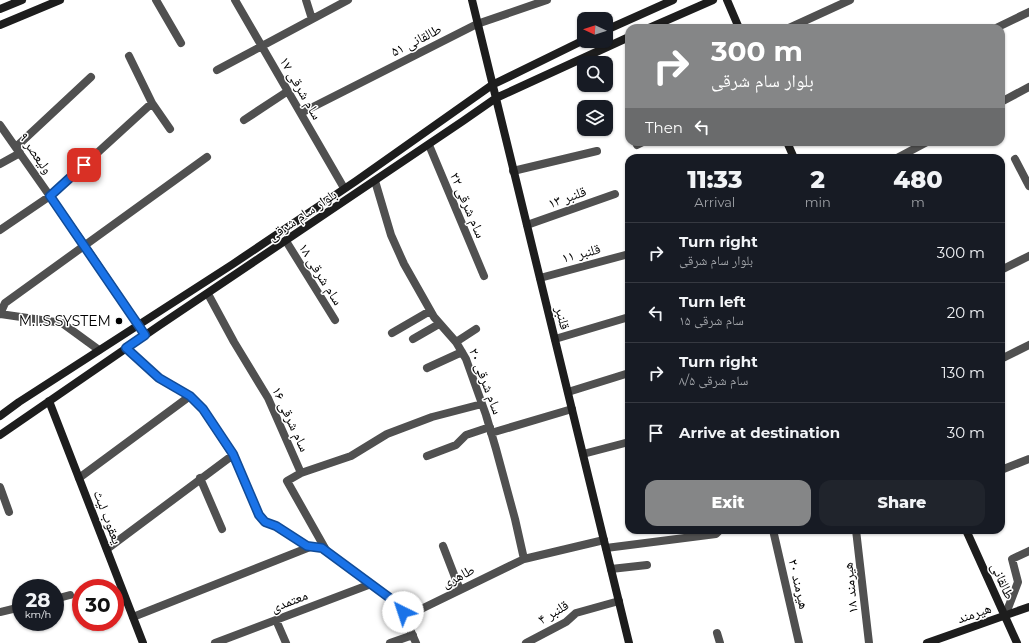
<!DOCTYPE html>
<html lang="en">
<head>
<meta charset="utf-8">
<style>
	:root { --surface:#171b24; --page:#20242c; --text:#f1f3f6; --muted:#9ea1a6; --line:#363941; --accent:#858687 }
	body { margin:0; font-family:Montserrat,"Noto Naskh Arabic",sans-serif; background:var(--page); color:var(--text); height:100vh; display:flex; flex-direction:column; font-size:15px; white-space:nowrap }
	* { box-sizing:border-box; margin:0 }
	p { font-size:13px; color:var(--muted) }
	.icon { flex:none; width:22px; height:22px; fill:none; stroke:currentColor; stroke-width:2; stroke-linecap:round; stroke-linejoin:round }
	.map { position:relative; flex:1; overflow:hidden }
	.details { position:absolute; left:625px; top:154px; width:380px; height:380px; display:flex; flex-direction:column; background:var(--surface); border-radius:12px; box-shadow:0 1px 3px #0004 }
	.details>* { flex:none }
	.banner { position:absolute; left:625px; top:24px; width:380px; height:122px; border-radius:12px; box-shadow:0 1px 3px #0004; background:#858687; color:#fff; overflow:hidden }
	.needle { width:26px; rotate:274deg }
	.fabs { position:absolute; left:577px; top:12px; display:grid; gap:8px }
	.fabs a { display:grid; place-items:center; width:36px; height:36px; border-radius:8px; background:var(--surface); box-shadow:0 1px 3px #0004; font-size:20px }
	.speed { position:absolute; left:12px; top:579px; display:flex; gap:8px; font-size:20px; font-weight:700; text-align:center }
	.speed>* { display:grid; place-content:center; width:52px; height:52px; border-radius:50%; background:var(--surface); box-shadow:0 1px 3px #0004; line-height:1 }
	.speed small { font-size:10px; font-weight:400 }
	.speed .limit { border:6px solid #d22; background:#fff; color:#111 }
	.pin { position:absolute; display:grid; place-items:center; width:34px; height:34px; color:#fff; margin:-17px; border-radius:8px; box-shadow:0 2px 6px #0006 }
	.me { position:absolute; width:44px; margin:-22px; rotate:319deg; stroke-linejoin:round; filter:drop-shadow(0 0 3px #0008) }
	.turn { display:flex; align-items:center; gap:14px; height:84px; padding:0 20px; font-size:18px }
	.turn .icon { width:52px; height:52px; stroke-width:2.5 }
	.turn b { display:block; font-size:28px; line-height:34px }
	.then { display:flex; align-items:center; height:38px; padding:0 20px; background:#0003; gap:8px; font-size:15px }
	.eta { display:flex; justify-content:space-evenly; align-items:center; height:68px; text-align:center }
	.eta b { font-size:24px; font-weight:800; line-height:28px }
	.primary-button { display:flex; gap:8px; margin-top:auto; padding:8px 20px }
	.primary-button a { flex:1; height:46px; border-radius:12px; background:var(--accent); color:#fff; font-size:16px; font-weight:800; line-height:46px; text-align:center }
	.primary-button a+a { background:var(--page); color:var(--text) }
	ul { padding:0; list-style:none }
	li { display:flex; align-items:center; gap:12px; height:60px; padding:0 20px; border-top:1px solid var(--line) }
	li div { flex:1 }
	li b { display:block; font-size:15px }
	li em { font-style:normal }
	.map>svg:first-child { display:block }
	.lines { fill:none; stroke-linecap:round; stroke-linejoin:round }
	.street { stroke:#505050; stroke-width:8 }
	.secondary { stroke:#1d1d1d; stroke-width:8 }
	.route-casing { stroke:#114b97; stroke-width:10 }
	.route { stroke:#1a73e8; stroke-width:7 }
	.poi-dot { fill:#000; stroke:#fff; stroke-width:1.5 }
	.labels { text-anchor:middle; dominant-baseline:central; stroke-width:3; stroke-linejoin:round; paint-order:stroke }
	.street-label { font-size:14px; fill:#000; stroke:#fff }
	.poi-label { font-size:14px; fill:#000; stroke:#fff; text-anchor:end }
</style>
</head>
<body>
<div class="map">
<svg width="1029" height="643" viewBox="0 0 1029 643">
	<rect width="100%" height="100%" fill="#fff"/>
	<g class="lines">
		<path class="street" d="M156,0L181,43
			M235,0L344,188
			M306,0L312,19
			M789,28L850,0
			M996,28L1029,12
			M129,56L152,103L170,129
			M217,70L348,0
			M1001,102L1029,87
			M301,113L477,24L547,0
			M244,120L288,91
			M0,125L85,246L145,335
			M429,145L484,276
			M637,145L643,142
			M16,147L91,77
			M897,158L927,142
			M1015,159L1029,186
			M0,164L20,153
			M513,171L597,151
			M375,181L391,235L404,264L434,317L456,342L466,359L486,415L496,449L515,519L524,559
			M527,225L615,194
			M0,230L50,196L152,103
			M286,241L335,320
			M1001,270L1029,256
			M540,278L629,254
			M208,294L234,342L268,398L301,473L287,481L326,550
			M0,314L5,303L207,157
			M0,314L62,323L99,350
			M392,333L430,311
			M413,339L439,324
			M555,339L629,317
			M456,342L476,329
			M126,348L159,378L190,396L203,409L233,455L259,515L265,522L276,526L307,546L322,548L402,607L403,613L416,643
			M1001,359L1029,345
			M427,368L462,352
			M568,392L629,373
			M491,433L572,409
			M583,454L629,442
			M427,456L456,445L466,435L490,427
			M1001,470L1029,459
			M301,473L351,456L387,434L432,417L482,404
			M79,478L190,396
			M200,478L222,529
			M0,487L9,512
			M773,530L799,643
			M856,530L869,643
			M443,546L460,590
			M606,548L716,534L720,530
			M107,549L233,455
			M611,569L647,565
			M55,599L70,595
			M0,612L21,607
			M403,612H415L524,559L604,540
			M1005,616L1018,582L1012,559L1029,551
			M133,617L310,547
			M276,620L286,643
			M717,633L720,643
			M215,643L371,584
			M390,643L413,635
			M526,643L566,622L576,613L619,601"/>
		<path class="secondary" d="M472,0L629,643
			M727,0L739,28
			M0,9L22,0
			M0,25L60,0
			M649,28L713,0
			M606,30L673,0
			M787,142L794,158
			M49,401L143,643
			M0,416L19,402L233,264L356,181L492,85L584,40
			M0,435L160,325L463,121L496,98L629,37
			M966,530L1017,643
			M927,643L1029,607"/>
	</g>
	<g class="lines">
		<g class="route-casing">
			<path id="route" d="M84,165L50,196L145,335L126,348L159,378L190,396L203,409L233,454L259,515L265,522L276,526L307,546L322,548L402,607L403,612"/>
		</g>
		<use href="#route" class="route"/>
	</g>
	<circle class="poi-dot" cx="119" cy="321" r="4"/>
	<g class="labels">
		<g class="street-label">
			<text transform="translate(416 40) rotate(-27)">طالقانی ۵۱</text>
			<text transform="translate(301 88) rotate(60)">سام شرقی ۱۷</text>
			<text transform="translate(36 153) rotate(55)">ولیعصر ۹</text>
			<text transform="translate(567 197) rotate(-20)">قلنبر ۱۳</text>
			<text transform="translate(468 205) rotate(67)">سام شرقی ۲۲</text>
			<text transform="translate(302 215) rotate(-34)">بلوار سام شرقی</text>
			<text transform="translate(581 253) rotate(-15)">قلنبر ۱۱</text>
			<text transform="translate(321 274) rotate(58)">سام شرقی ۱۸</text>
			<text transform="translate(563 318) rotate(76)">قلنبر</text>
			<text transform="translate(486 381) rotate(69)">سام شرقی ۲۰</text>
			<text transform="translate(291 419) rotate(65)">سام شرقی ۱۶</text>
			<text transform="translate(108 517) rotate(69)">یعقوب لیث</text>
			<text transform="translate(458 576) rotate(-26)">طاهری</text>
			<text transform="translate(1003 581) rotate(66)">طالقانی</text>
			<text transform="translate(799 584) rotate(77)">هیرمند ۲۰</text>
			<text transform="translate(850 588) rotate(-96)">هیرمند ۱۸</text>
			<text transform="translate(289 601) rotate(-21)">معتمدی</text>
			<text transform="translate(553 612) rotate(-31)">قلنبر ۴</text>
			<text transform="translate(974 613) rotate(-19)">هیرمند</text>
		</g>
		<g class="poi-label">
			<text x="111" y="321">M.I.S SYSTEM</text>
		</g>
	</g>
</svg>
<div class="fabs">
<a><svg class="needle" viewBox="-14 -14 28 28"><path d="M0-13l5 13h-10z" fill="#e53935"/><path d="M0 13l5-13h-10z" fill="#9ea1a6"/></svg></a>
<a><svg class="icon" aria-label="search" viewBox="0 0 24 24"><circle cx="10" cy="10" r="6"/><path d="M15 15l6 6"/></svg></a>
<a><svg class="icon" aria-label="layers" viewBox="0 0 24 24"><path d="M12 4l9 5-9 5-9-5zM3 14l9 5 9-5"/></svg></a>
</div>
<div class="speed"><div>28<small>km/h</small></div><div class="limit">30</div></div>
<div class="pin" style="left:84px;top:165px;background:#d93025"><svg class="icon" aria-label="arrive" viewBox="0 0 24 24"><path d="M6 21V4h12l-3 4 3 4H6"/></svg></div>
<svg class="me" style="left:403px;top:612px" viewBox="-20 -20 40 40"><circle r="19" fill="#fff"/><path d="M0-13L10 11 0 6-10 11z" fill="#1a73e8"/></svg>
<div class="banner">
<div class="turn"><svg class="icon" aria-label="right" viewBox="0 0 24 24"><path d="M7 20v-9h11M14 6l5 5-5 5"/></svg><div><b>300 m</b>بلوار سام شرقی</div></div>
<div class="then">Then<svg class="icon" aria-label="left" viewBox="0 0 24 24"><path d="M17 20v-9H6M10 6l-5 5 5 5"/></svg></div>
</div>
<section class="details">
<div class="eta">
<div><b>11:33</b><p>Arrival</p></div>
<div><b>2</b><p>min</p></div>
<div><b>480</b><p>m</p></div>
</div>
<ul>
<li><svg class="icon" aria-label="right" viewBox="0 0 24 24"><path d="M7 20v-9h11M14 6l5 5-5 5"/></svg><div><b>Turn right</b><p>بلوار سام شرقی</p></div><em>300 m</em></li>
<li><svg class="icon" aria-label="left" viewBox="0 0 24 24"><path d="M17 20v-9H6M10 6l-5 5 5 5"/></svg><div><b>Turn left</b><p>سام شرقی ۱۵</p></div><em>20 m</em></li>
<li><svg class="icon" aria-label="right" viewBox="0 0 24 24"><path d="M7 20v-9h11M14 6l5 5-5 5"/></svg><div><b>Turn right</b><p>سام شرقی ۸/۵</p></div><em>130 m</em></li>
<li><svg class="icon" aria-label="arrive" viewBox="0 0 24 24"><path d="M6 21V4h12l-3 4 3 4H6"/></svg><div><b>Arrive at destination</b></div><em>30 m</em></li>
</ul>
<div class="primary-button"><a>Exit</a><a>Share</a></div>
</section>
</div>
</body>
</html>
